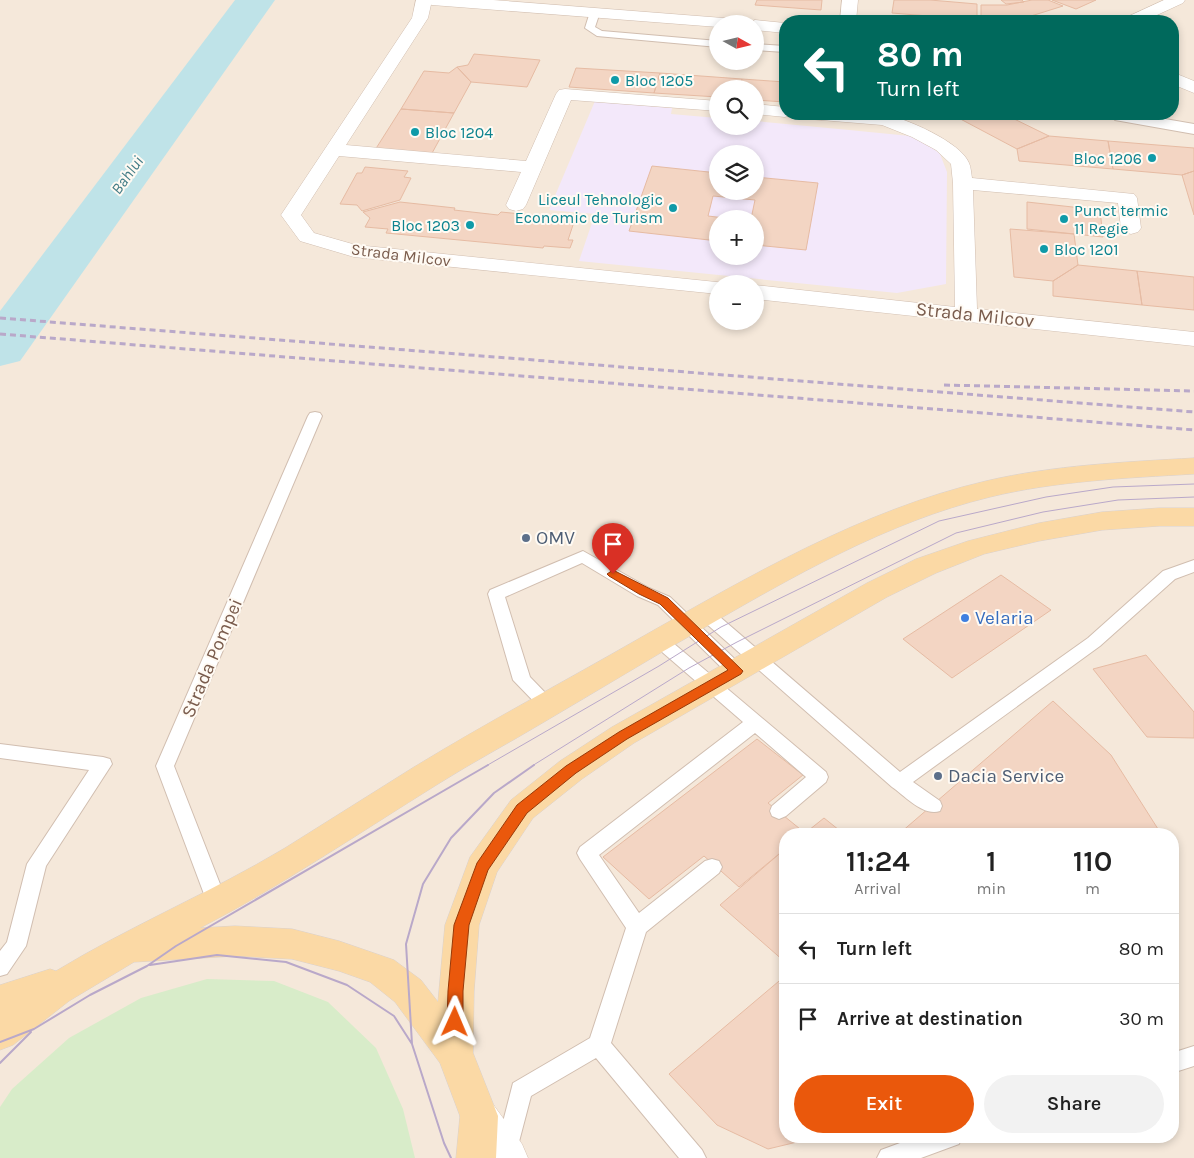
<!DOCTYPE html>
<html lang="en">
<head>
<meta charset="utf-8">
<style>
	:root { --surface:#fff; --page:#f2f2f2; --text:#222; --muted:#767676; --line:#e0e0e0; --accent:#ea580c }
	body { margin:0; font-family:Karla,sans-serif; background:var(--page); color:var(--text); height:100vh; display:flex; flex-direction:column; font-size:19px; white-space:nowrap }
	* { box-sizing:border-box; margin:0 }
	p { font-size:16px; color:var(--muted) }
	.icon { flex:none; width:28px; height:28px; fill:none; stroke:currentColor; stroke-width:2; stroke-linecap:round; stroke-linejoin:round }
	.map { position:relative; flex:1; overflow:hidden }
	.sheet { position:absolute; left:779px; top:828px; width:400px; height:315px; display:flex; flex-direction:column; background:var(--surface); border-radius:20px; box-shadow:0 2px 8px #0003 }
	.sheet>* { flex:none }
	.hud { position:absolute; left:779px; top:15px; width:400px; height:105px; border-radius:20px; box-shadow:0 2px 8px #0003; background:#00695c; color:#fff; overflow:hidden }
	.needle { width:32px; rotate:98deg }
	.buttons { position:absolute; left:709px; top:15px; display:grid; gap:10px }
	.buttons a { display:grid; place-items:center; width:55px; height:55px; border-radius:50%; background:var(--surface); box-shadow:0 2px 8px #0003; font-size:25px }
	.pin { position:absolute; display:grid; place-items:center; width:42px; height:42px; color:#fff; margin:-51px -21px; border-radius:50% 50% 50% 0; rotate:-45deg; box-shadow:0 0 5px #0007 }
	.pin .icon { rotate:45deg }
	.me { position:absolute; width:55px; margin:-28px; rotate:1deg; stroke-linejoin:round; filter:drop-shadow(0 0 4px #0008) }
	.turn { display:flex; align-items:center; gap:18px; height:105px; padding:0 15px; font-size:22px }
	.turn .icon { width:65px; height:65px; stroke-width:2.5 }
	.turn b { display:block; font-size:35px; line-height:42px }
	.eta { display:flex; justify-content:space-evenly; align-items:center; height:85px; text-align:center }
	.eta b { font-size:30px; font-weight:600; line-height:35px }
	.primary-button { display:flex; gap:10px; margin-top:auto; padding:10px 15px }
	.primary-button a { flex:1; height:58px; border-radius:30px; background:var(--accent); color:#fff; font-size:20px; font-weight:600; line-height:58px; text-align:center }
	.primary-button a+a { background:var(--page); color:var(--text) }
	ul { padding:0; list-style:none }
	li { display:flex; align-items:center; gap:15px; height:70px; padding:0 15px; border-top:1px solid var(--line) }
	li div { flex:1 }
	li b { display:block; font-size:19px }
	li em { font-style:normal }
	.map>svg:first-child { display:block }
	.residential { fill:#f5e8da; fill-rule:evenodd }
	.education { fill:#f3e8fa; fill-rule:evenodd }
	.green { fill:#d8ecc9 }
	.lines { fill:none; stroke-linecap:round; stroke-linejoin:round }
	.river { fill:#bfe3e8; fill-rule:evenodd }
	.building { fill:#f3d5c3; stroke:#e6bba3 }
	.service-casing { stroke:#d1beb0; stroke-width:2 }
	.pedestrian-casing { stroke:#d1beb0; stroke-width:2 }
	.minor-casing { stroke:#d1beb0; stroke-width:1 }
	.tertiary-casing { stroke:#d1beb0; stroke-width:1 }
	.secondary-casing { stroke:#d6c0b0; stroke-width:1 }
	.primary-casing { stroke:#dad1cd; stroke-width:1 }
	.service { fill:#fff; fill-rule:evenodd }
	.pedestrian { fill:#fff; fill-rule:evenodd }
	.minor { fill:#fff; fill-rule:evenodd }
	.tertiary { fill:#fff; fill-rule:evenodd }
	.secondary { fill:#fff; fill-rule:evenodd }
	.primary { fill:#fbd9a5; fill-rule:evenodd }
	.tram-far1 { stroke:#b9a8c9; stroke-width:1 }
	.tram { stroke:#b9a8c9; stroke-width:2 }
	.rail { stroke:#b9a8c9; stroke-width:3; stroke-dasharray:6 4; stroke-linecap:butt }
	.route { fill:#ea580c; stroke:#983908 }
	.culture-dot { fill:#0f9aa8; stroke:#fffaf3; stroke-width:2 }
	.service-dot { fill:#5c6f8a; stroke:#fffaf3; stroke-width:2 }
	.shop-dot { fill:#3f7fe0; stroke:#fffaf3; stroke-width:2 }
	.labels { text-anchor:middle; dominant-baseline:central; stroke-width:4; stroke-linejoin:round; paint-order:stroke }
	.far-culture-label { font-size:16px; fill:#0d838f; stroke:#fffaf3; text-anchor:start }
	.far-water-label { font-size:16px; font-style:italic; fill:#437c86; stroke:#fffaf3 }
	.far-street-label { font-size:16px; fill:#7a5c4d; stroke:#fffaf3 }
	.street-label { font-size:19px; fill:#7a5c4d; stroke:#fffaf3 }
	.service-label { font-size:19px; fill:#4e5e75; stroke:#fffaf3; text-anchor:start }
	.shop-label { font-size:19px; fill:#366cbe; stroke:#fffaf3; text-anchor:start }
</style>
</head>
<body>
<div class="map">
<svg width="1194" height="1158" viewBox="0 0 1194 1158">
	<rect width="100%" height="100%" fill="#fdf6ec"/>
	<path class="residential" d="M0,0H1194V1158H0ZM785,21H1172V114H785ZM718,24H755V61H718ZM718,89H755V126H718ZM718,154H755V191H718ZM718,219H755V256H718ZM718,284H755V321H718ZM785,834H1172V1136H785Z"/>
	<path class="education" d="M595,101L672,108L671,114L717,118L718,126H755V121L849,130L910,136L930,146L940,154L947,172L946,284L897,293L579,261L595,214L549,210ZM718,154H755V191H718ZM718,219H755V256H718Z"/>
	<path class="green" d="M207,979L274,981L328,1002L376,1048L403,1109L415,1158H0V1107L12,1089L69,1038L141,998Z"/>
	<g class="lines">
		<path class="river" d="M235,0H275L20,361L0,366V311Z"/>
	</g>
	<path class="building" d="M757,0H822L821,10L755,5Z
		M894,0H930L977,4V20L892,13Z
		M1001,0H1022L1024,2L1006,4Z
		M1032,0H1048L1063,6L1031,16L981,17V5H1007Z
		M1052,0H1096L1076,9Z
		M474,54L540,60L527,87L471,82L457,67L468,65Z
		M457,67L471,82L454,113L401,109L424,71L449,73Z
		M576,68L660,73L654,93L569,87Z
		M660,73L742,79L740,89H718V97L654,93Z
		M742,79L785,82V102L755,100V89H740Z
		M401,109L454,113L431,155L375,150Z
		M951,114H1004L1049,136L1017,149Z
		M1049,136L1108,141L1113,169L1019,161L1017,149Z
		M1108,141L1194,148V171L1182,175L1113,169Z
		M652,166L718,173V191H755V177L818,183L806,250L755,245V219H751L755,200L713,196L708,216L733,219H718V241L629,231Z
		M365,167L408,171L404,177L411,178L400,200L362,211L357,205L340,204L357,173H362Z
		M1194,171V215L1182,175Z
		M400,202L455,208L454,210L498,215L501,212L551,217L550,220L574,222L568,240H573L570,248L544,246L543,248L386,233L388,229L365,227L370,218L363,212Z
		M1027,202L1100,210L1103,237L1027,229Z
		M1010,229L1074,234L1078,265L1053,281L1014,277Z
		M1078,265L1137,271L1142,305L1053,296V281Z
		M1137,271L1194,277V310L1142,305Z
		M1001,575L1051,610L952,678L903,639Z
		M1146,655L1194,712V738L1147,737L1093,669Z
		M1053,701L1111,755L1158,829L1133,834L900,833Z
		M757,739L803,775L768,803L805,833L785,834V849L739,887L704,856L649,899L603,857Z
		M824,818L844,834H804Z
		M785,849V962L720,905Z
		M785,976V1136H822L768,1149L717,1125L669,1074Z"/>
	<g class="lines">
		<g class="service-casing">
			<path id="service" d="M595,9L600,12L595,27L602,31L718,41V47L597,36L585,28L590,12Z
				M755,44L785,46V52L755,50Z
				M315,412L320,413L322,416L174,766L227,902L224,908L217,911L210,908L207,902L156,766L308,416L310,413Z
				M583,551L649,588L670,597L742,666L745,671L742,676L736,677L730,676L658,605L637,596L582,563L505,597L530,677L558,706L555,711L549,713L543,711L513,680L488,594L490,590Z
				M1194,560V572L1175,579L1100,646L913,782L940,801L942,806L940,811C924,817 905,796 892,787L701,619L699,615L701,611L707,609L713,611L900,772L1088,638L1163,571Z
				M660,635L666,637L826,772L828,777L826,782L786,816L779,819L772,816L770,811L772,806L806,777L755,733L599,855L639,913L705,861L712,859L719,861L722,867L719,873L646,932L611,1043L702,1150L706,1158H679L596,1058L531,1096L515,1157H499L496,1149L513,1083L590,1038L626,928L580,859L577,853L580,847L743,722L654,645L652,641L654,637Z
				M0,744L103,757L110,759L112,764L46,866L26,946L7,974L0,976V951L7,942L27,864L89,770L0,758Z
				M1194,1046V1066L1172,1073V1053Z
				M919,1136H962L959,1144L921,1158H877L881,1150Z"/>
		</g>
		<g class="pedestrian-casing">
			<path id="pedestrian" d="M1114,114H1136L1194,124V134L1115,120L1113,116Z"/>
		</g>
		<g class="minor-casing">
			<path id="minor" d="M416,0H432L428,18L346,145L526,161L556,94L559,90L565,89L718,101V111L571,100L526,205L523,209L516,211L509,209L506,205L521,172L339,156L301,215L314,233L356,245L726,283L718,284V294L354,257L300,241L281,215L412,18Z
				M842,0H858L856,21H840Z
				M755,104L785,107V114H793L785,117L755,114Z
				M800,114C824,112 861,111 884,114C905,118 961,142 969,163C971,167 971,173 972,178L1134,194L1137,198L1141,228L1138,232L1131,234L1124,232L1121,228L1118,203L973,190L977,309L1194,332V346L755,299V285L955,307L953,183L951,164L936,150L912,137L882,125L809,119L803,118Z"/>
		</g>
		<g class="tertiary-casing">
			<path id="tertiary" d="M424,0H493L736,19L742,21L744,24H718V27L432,5L426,3Z
				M1164,0H1185L1183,3L1144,21H1123L1125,18Z
				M755,20L785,23V33L755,30V24H748Z
				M1172,72L1194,81V93L1172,84Z"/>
		</g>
		<g class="secondary-casing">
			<path id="secondary" d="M479,1098L492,1103L522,1144L528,1158H485L466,1129L460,1116L466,1103Z"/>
		</g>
		<g class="primary-casing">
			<path id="primary" d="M1194,458V474C1126,478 1056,481 990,497C887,522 792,577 702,629C649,659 597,691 544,722C509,743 473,762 438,784C359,833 283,885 200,928L235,926L292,929L339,941L394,960L421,980L438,1002L445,925L470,857L511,800L560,761L612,727L867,583L916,559L968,541L1039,523L1102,512L1159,508H1194V526H1159L1102,530L1039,541L984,554L936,573L887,597L634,743L582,779L533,818L497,872L479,925L474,991L473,1053L498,1116L496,1158H456L460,1116L440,1063L395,1002L370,982L339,971L292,959L235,956L134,962L69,1001L13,1045L0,1050V985L50,969L56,971C130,926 210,893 285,848C328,821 371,794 414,767C488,722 565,681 640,638C750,576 862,510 986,481C1054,465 1125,462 1194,458Z"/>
		</g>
		<use href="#service" class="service"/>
		<use href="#pedestrian" class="pedestrian"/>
		<use href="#minor" class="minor"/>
		<use href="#tertiary" class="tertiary"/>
		<use href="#secondary" class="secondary"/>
		<use href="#primary" class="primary"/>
		<path class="tram-far1" d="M486,766L659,666L721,627L939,521L1046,497L1113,487L1194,484
			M532,766L689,668L737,642L956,533L1043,512L1118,500L1194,497"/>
		<path class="tram" d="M150,965L217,955L286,962L347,985L394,1016L412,1044L444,1143L451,1158
			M0,1042L34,1029L90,995L147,966L176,946L488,765
			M412,1044L406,944L423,884L451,838L494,793L534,765
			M0,1063L31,1032"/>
		<path class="rail" d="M0,318L1194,412
			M0,334L1194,430
			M944,385L1194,391"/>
	</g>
	<path class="route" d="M613,570L668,598L743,671L741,674L627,739L576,773L527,813L488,870L469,925L463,991V1022L460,1027L455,1029L450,1027L447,1022L448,991L454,925L477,863L517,805L566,766L619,732L728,670L660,604L639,594L609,576L607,574Z"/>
	<g class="culture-dot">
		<circle cx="615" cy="80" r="5"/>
		<circle cx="415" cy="132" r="5"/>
		<circle cx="1152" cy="158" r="5"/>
		<circle cx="673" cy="208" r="5"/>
		<circle cx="1064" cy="219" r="5"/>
		<circle cx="470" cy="225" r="5"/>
		<circle cx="1044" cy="249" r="5"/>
	</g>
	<g class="service-dot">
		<circle cx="526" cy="538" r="5"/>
		<circle cx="938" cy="776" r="5"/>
	</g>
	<circle class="shop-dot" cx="965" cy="618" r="5"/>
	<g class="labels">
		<g class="far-culture-label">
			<text x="625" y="80">Bloc 1205</text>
			<text x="425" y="132">Bloc 1204</text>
			<text x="1142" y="158" text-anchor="end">Bloc 1206</text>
			<text x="663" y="199" text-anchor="end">Liceul Tehnologic<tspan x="663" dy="18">Economic de Turism</tspan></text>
			<text x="1074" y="210">Punct termic<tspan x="1074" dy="18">11 Regie</tspan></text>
			<text x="460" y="225" text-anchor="end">Bloc 1203</text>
			<text x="1054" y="249">Bloc 1201</text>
		</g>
		<g class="far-water-label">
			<text transform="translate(127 175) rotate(-54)">Bahlui</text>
		</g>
		<g class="far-street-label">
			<text transform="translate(401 255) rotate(7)">Strada Milcov</text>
		</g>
		<g class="street-label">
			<text transform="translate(975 315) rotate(6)">Strada Milcov</text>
			<text transform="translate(212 658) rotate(-67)">Strada Pompei</text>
		</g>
		<g class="service-label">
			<text x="536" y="538">OMV</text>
			<text x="948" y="776">Dacia Service</text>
		</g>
		<g class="shop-label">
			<text x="975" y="618">Velaria</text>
		</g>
	</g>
</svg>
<div class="buttons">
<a><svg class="needle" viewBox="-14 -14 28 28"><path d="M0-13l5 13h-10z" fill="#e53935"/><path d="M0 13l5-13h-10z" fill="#767676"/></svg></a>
<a><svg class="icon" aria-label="search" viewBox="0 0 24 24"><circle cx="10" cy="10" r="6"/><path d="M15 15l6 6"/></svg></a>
<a><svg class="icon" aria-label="layers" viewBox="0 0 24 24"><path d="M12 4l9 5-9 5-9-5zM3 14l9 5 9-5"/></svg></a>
<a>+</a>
<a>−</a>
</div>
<div class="pin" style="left:613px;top:574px;background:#d93025"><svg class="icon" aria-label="arrive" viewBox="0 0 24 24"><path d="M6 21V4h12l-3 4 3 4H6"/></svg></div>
<svg class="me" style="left:455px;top:1022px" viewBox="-20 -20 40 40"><path d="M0-17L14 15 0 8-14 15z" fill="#ea580c" stroke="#fff" stroke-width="4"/></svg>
<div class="hud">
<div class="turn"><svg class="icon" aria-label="left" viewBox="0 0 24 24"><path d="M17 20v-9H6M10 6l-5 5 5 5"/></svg><div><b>80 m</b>Turn left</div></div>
</div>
<section class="sheet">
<div class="eta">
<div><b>11:24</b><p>Arrival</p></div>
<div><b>1</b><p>min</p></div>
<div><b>110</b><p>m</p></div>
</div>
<ul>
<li><svg class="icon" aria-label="left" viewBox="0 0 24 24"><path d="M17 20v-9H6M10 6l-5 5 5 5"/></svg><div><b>Turn left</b></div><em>80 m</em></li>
<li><svg class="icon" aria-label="arrive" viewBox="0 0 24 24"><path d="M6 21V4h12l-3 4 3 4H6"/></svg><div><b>Arrive at destination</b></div><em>30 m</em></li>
</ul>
<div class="primary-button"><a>Exit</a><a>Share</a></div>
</section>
</div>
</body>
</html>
